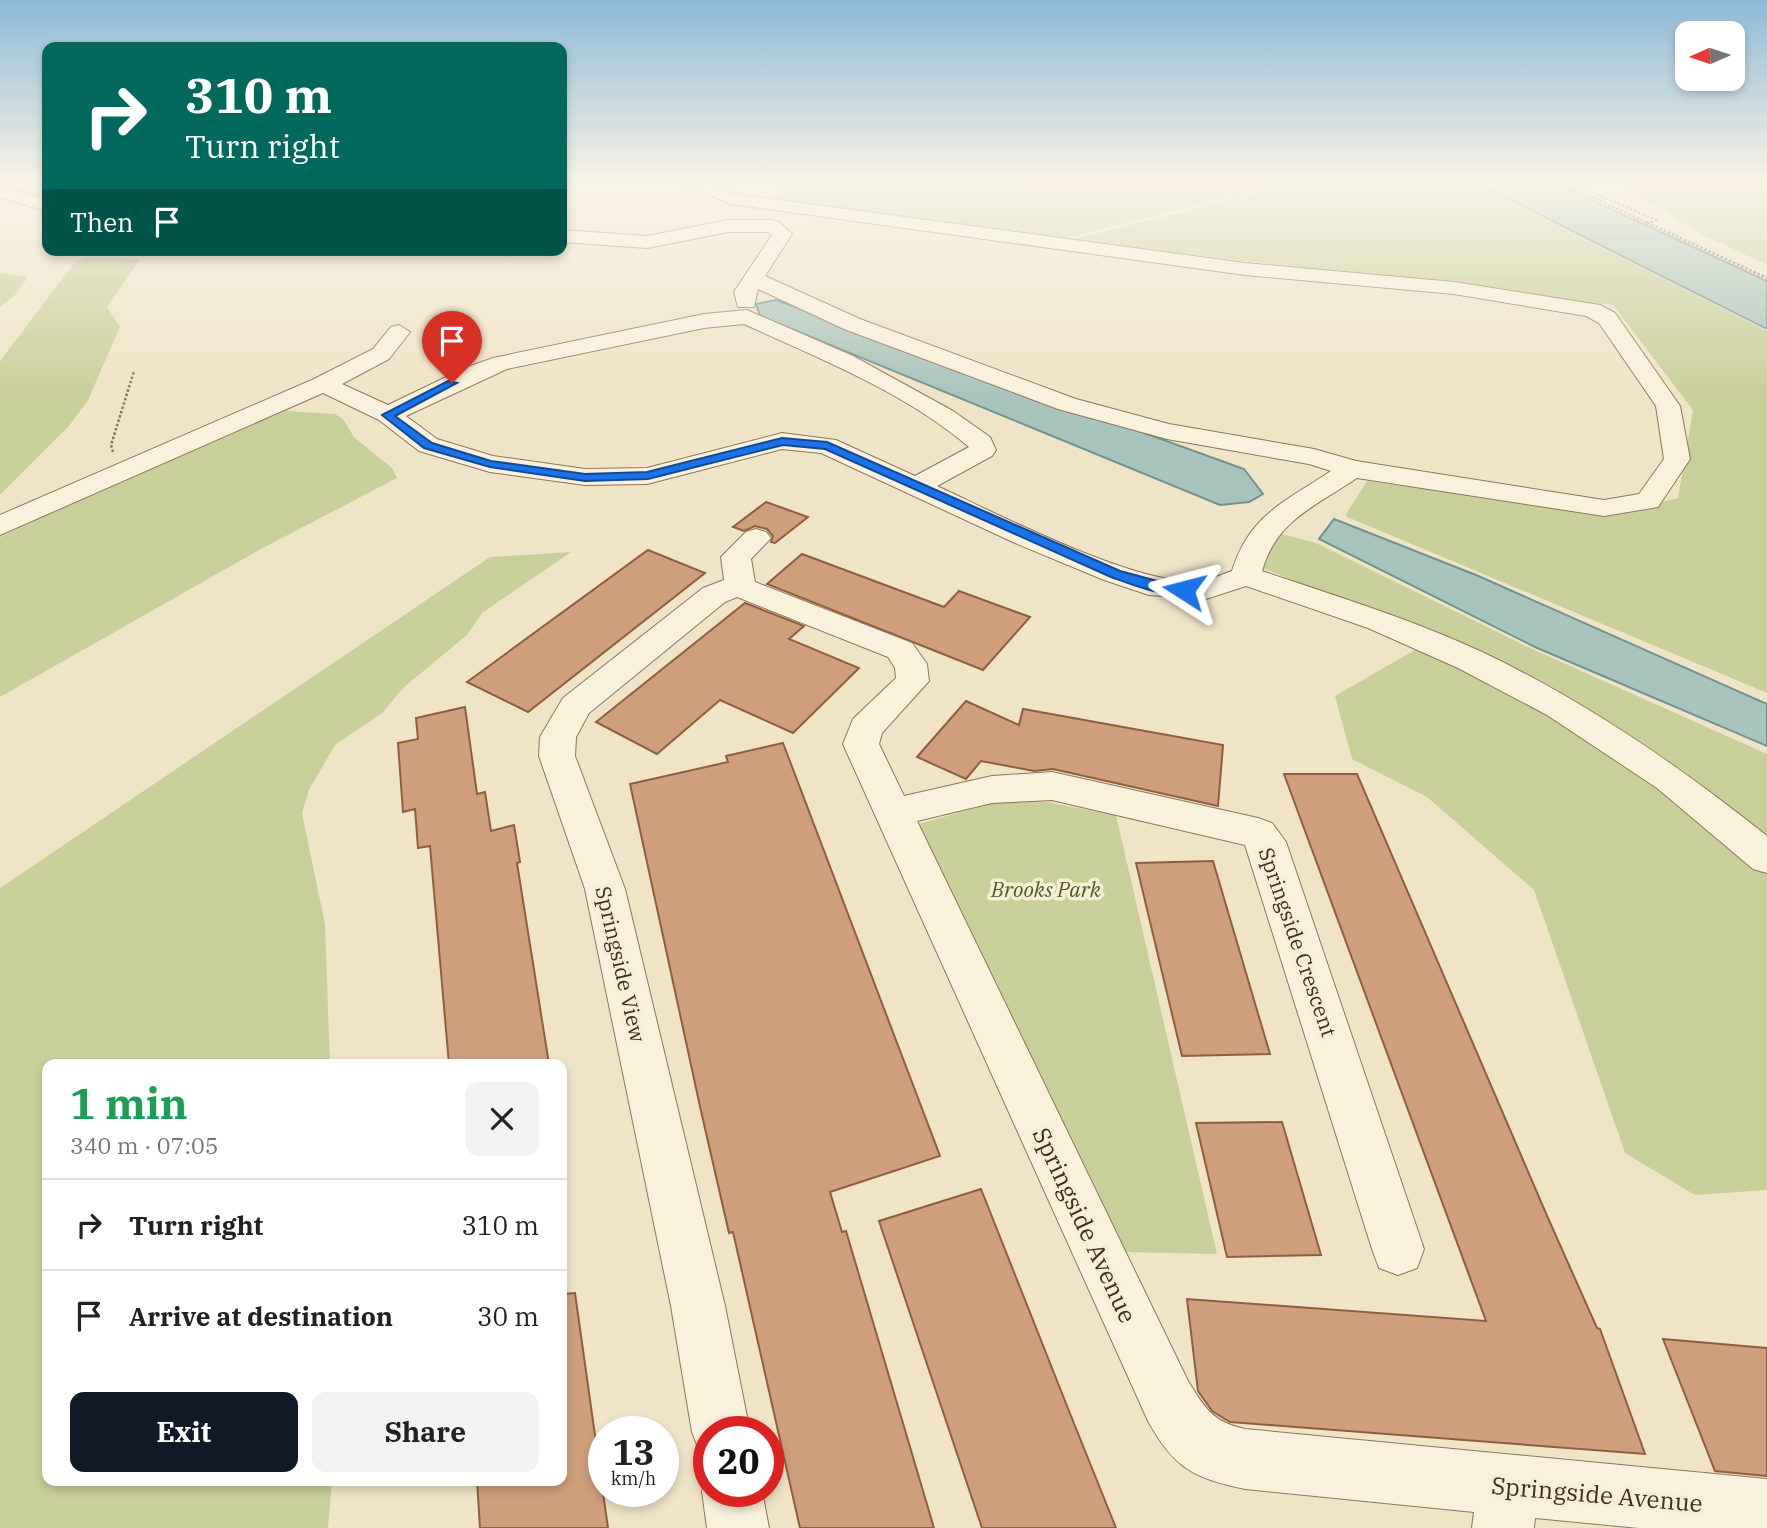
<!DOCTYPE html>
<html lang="en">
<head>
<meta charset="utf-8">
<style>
	:root { --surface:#fff; --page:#f2f2f2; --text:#202124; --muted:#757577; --line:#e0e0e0; --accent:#111827 }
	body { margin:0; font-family:"IBM Plex Serif",serif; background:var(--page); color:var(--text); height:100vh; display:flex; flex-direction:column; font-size:26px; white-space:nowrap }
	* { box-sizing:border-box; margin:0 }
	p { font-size:23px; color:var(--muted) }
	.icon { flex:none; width:38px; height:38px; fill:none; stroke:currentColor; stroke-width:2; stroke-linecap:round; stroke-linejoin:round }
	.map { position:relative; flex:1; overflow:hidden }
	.details { position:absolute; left:42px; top:1059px; width:525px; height:427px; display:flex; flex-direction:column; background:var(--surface); border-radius:14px; box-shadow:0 4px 10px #0003 }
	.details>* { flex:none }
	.guide { position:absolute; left:42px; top:42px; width:525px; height:214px; border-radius:14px; box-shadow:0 4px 10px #0003; background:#00695c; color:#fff; overflow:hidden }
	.needle { width:46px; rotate:267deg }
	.controls { position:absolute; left:1675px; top:21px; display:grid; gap:14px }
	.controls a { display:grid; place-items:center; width:70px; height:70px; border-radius:14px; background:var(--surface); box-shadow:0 4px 10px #0003; font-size:35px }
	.speed { position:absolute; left:588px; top:1416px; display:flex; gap:14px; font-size:35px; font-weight:700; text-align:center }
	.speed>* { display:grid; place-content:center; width:91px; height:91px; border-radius:50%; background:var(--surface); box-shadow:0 4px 10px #0003; line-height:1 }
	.speed small { font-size:18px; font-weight:400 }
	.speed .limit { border:10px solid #d22; background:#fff; color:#111 }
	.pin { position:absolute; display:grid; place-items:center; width:60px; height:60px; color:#fff; margin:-72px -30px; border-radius:50% 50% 50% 0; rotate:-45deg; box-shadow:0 0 7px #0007 }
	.pin .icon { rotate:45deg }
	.me { position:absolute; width:77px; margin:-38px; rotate:279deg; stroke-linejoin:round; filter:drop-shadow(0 0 5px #0008) }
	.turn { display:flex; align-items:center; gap:24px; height:147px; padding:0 28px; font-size:32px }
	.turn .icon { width:91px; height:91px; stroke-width:2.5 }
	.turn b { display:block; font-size:49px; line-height:60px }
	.then { display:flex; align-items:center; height:66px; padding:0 28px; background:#0003; gap:14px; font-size:26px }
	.round { display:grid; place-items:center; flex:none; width:74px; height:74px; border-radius:14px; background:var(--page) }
	.head { display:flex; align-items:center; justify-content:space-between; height:119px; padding:0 28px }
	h1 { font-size:42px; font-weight:800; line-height:52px; color:#1e9e55 }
	.primary-button { display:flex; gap:14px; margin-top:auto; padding:14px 28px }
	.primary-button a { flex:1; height:80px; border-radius:14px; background:var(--accent); color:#fff; font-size:28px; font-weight:800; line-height:80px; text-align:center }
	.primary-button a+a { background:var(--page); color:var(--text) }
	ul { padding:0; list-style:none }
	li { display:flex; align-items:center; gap:21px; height:91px; padding:0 28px; border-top:2px solid var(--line) }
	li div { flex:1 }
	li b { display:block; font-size:26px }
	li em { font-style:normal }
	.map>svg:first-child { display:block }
	.green { fill:#c9cf9b }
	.water { fill:#a9c4bc; stroke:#6f938a; stroke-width:2 }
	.building { fill:#cf9f7d; stroke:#8d5f41; stroke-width:2 }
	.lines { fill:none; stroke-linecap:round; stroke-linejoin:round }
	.minor-casing { stroke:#8d765c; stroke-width:2 }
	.path { stroke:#8d765c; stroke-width:2.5; stroke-dasharray:2.5 2; stroke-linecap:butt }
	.minor { fill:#faf1dc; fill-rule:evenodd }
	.route { fill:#1a73e8; stroke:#114b97; stroke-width:2 }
	.labels { text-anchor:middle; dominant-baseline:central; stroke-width:7; stroke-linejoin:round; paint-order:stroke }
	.park-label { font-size:21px; font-style:italic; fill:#4d5a26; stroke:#f7eed8 }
	.street-label { font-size:21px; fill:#3d2e20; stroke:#f7eed8 }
	.near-street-label { font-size:24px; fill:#3d2e20; stroke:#f7eed8 }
</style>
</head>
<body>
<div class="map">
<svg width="1767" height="1528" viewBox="0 0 1767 1528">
	<rect width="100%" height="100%" fill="#f0e4c8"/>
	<path class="green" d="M0,180H47V199L0,186Z
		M789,180H1284L1276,186L1064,238L774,201Z
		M1289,180H1467L1767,331V693L1345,516L1367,481L1613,514L1678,498L1693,410L1613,305L1071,240L1276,188Z
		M1617,180H1767V265L1695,231Z
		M88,257L140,259L107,307L120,327L88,400L69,426L0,495V361L76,261Z
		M0,273L28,277L15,295L0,307Z
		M286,411L335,414L343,419L354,437L392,468L397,478L259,550L0,697V537L162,461Z
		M1278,533L1316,543L1530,648L1767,754V1190L1695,1195L1625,1153L1534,890L1427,797L1352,759L1335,696L1432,640L1263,568Z
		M571,552L482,613L467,635L403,688L382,713L335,745L309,790L302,813L325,924L330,1064H47V1480L332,1481L328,1528H0V888L490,557Z
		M1030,799L1116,815L1217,1254L1125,1252L919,824L989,804Z"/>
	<path class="water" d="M1471,180H1548L1767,281V329Z
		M776,300L1244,469L1263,494L1249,502L1220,505L760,316L756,304Z
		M1334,519L1476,575L1767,704V746L1535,647L1319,539Z"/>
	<path class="building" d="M766,502L808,517L775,543L771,542L773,536L767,529L755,526L744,531L733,527Z
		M648,550L705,573L528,712L467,682Z
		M802,554L944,607L959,591L1030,617L983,670L767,584Z
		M745,603L804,626L789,639L859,668L793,733L720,700L657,754L596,722Z
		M966,701L1019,725L1023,709L1223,745L1218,806L1053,769L1034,771L981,761L966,779L917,757Z
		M465,707L477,794L485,792L491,831L514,825L520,862L517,863L549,1064H449L430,846L418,848L415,809L403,812L398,743L418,739L416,718Z
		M783,743L940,1156L830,1192L842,1232L846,1231L934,1528H800L733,1232L729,1233L701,1111L630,784L728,762L726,756Z
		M1284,774H1357L1548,1218L1597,1328L1600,1329L1645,1454L1230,1422L1212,1411L1198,1391L1187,1299L1486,1321Z
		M1213,861L1254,1000L1270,1054L1182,1056L1136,863Z
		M1282,1122L1321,1255L1227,1257L1196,1123Z
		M981,1189L1069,1411L1116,1528H982L879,1221Z
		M575,1293L608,1528H480L477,1480H562V1294Z
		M1663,1339L1767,1348V1476L1715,1471Z"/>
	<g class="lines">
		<g class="minor-casing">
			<path id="minor" d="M674,180H699L735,194L1245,263L1454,282L1600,305L1615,313L1680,406L1690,459L1658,507L1604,516L1357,478C1316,506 1276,520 1262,571C1336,596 1411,619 1482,652C1585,701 1678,765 1767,836V873L1753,869L1657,788L1547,715L1458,668L1368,628L1246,586L1206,599L1149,595L1104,580L1015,543L821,453L782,449L647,484L585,485L490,472L419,451L379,420L323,393L0,535V515L314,379L373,349L391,327L399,325L410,332L389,359L342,384L388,405L465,368L493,358L704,314L747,310L853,356L953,411L990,437L996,450L992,456L937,486C996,513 1141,589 1202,581C1212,579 1223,574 1232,571C1249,515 1286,501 1331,471L1309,464L1167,439L1058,409L844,329L758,289L754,307H738L734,292L772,235L767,232H728L647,248L562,242V230L647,236L728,220H772L779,222L792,234L765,276L860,319L1076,399L1169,424L1314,449L1356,461L1604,500L1639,494L1664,459L1656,406L1599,323L1586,316L1454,294L1245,275L731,204ZM744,324C820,359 905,392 969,447L915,476L836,440L782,433L647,468L585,469L493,456L437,439L406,416L507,369L704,328Z
				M0,187L47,200V211L0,198Z
				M756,529L766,532L771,538L751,559L755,582L912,643L927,664L929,681L882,733L879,744L904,796L992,776L1052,772L1258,818L1272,823L1286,842L1424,1249L1417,1268L1398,1275L1379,1268L1372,1249L1245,845L1052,800L992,803L917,821L1188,1381C1205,1408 1212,1422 1245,1429L1767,1479V1528H1639L1535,1518L1534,1528H1472L1474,1512L1245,1489C1193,1478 1174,1468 1148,1421L843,744L853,719L896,678L895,668L888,657L737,597L725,602L589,713L576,737L575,756L625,889L725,1306L750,1432H709V1456L700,1453L692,1432L671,1306L585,889L539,756L540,737L563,698L703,588L724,580L721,557L746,532Z
				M709,1474V1491H762L769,1528H707L702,1491Z"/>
		</g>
		<path class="path" d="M1555,180L1648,223
			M1564,180L1656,220L1648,223L1767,278
			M113,452L111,445L134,371"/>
		<use href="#minor" class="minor"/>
	</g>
	<linearGradient id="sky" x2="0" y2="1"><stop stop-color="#8fbad6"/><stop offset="0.46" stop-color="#f8f3e6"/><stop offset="1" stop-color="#f8f3e6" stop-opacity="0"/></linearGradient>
	<rect width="1767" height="394" fill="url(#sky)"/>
	<path class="route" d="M448,381L457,383L395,416L432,443L491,461L585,474L647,472L782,438L827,442L1120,571L1191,590C1176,603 1128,583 1111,577L825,449L783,445L648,479L585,481L490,467L424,448L382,415Z"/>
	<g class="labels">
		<g class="park-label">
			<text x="1046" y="889">Brooks Park</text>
		</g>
		<g class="street-label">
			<text transform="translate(1298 942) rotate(71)">Springside Crescent</text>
			<text transform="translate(621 964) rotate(77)">Springside View</text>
		</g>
		<g class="near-street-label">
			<text transform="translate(1085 1225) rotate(65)">Springside Avenue</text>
			<text transform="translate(1597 1494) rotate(5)">Springside Avenue</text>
		</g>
	</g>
</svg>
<div class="controls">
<a><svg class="needle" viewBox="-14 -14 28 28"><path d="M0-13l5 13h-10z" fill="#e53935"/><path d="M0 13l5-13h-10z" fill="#757577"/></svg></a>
</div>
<div class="speed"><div>13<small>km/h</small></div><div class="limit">20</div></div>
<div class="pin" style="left:452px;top:383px;background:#d93025"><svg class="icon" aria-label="arrive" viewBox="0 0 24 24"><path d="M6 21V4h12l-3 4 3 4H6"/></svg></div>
<svg class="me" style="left:1184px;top:590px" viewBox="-20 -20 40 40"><path d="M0-17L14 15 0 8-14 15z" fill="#1a73e8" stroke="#fff" stroke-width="4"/></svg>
<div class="guide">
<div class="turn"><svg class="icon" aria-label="right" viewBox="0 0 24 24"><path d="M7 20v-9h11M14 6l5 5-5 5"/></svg><div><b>310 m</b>Turn right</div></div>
<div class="then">Then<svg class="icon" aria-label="arrive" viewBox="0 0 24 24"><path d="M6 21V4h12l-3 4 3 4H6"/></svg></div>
</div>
<section class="details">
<div class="head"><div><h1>1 min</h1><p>340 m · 07:05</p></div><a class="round"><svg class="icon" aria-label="close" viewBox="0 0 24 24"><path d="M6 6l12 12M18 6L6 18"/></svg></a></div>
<ul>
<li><svg class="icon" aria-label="right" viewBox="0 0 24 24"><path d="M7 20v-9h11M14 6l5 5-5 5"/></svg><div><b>Turn right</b></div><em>310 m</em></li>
<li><svg class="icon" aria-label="arrive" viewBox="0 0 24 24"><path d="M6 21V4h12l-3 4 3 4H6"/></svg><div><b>Arrive at destination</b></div><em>30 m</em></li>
</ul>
<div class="primary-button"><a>Exit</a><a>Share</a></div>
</section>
</div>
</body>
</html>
